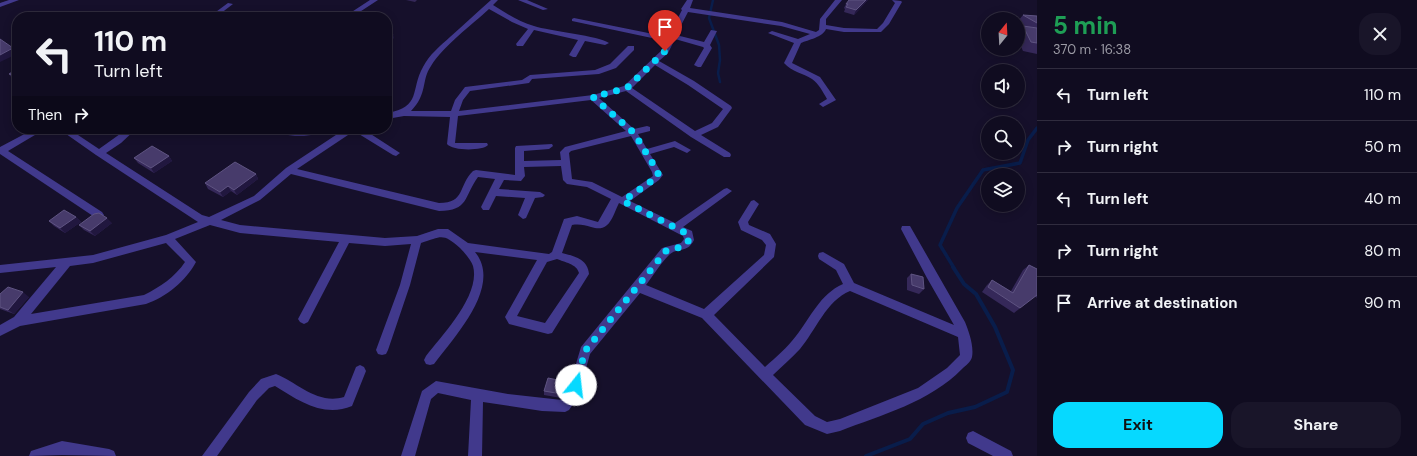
<!DOCTYPE html>
<html lang="en">
<head>
<meta charset="utf-8">
<style>
	:root { --surface:#100c20; --page:#191529; --text:#f1f3f6; --muted:#9c9ba5; --line:#302c3e; --accent:#06d9ff }
	body { margin:0; font-family:"DM Sans",sans-serif; background:var(--page); color:var(--text); height:100vh; display:flex; flex-direction:column; font-size:15px; white-space:nowrap }
	* { box-sizing:border-box; margin:0 }
	p { font-size:13px; color:var(--muted) }
	.icon { flex:none; width:22px; height:22px; fill:none; stroke:currentColor; stroke-width:2; stroke-linecap:round; stroke-linejoin:round }
	.map { position:relative; flex:1; overflow:hidden }
	.side { display:flex; flex-direction:column; background:var(--surface); width:380px }
	.side>* { flex:none }
	.banner { position:absolute; left:12px; top:12px; width:380px; height:122px; border-radius:16px; box-shadow:0 2px 10px #0003,0 0 0 1px var(--line); background:#100c20; color:var(--text); overflow:hidden }
	.needle { width:26px; rotate:18deg }
	.controls { position:absolute; left:981px; top:12px; display:grid; gap:8px }
	.controls a { display:grid; place-items:center; width:44px; height:44px; border-radius:50%; background:var(--surface); box-shadow:0 2px 10px #0003,0 0 0 1px var(--line); font-size:20px }
	.pin { position:absolute; display:grid; place-items:center; width:34px; height:34px; color:#fff; margin:-41px -17px; border-radius:50% 50% 50% 0; rotate:-45deg; box-shadow:0 0 4px #0007 }
	.pin .icon { rotate:45deg }
	.me { position:absolute; width:44px; margin:-22px; rotate:16deg; stroke-linejoin:round; filter:drop-shadow(0 0 3px #0008) }
	.turn { display:flex; align-items:center; gap:14px; height:84px; padding:0 16px; font-size:18px }
	.turn .icon { width:52px; height:52px; stroke-width:2.5 }
	.turn b { display:block; font-size:28px; line-height:34px }
	.then { display:flex; align-items:center; height:38px; padding:0 16px; background:#0003; gap:8px; font-size:15px }
	.round { display:grid; place-items:center; flex:none; width:42px; height:42px; border-radius:16px; background:var(--page) }
	.overview { display:flex; align-items:center; justify-content:space-between; height:68px; padding:0 16px }
	h1 { font-size:24px; font-weight:700; line-height:30px; color:#1e9e55 }
	.action { display:flex; gap:8px; margin-top:auto; padding:8px 16px }
	.action a { flex:1; height:46px; border-radius:16px; background:var(--accent); color:#111; font-size:16px; font-weight:700; line-height:46px; text-align:center }
	.action a+a { background:var(--page); color:var(--text) }
	ul { padding:0; list-style:none }
	li { display:flex; align-items:center; gap:12px; height:52px; padding:0 16px; border-top:1px solid var(--line) }
	li div { flex:1 }
	li b { display:block; font-size:15px }
	li em { font-style:normal }
	main { display:flex; flex:1; min-height:0 }
	.map>svg:first-child { display:block }
	.lines { fill:none; stroke-linecap:round; stroke-linejoin:round }
	.stream-far2 { stroke:#091d4b; stroke-width:2.5 }
	.stream-far1 { stroke:#091d4b; stroke-width:3.5 }
	.stream { stroke:#091d4b; stroke-width:4 }
	.street { fill:#41398c; fill-rule:evenodd }
	.wall { fill:#352859 }
	.shaded-wall { fill:#21173f }
	.building { fill:#473b6b; stroke:#5f5482 }
	.route { stroke:#06d9ff; stroke-width:7; stroke-dasharray:0 12.6 }
</style>
</head>
<body>
<main>
<div class="map">
<svg width="1037" height="456" viewBox="0 0 1037 456">
	<rect width="100%" height="100%" fill="#16102b"/>
	<g class="lines">
		<path class="stream-far2" d="M713,0L709,18L719,45L720,60L718,73L720,82"/>
		<path class="stream-far1" d="M954,268L940,245L957,208L983,170L1020,163L1028,140L1037,128"/>
		<path class="stream" d="M866,456L910,439L923,424L948,413L975,407L1007,392L1013,370L995,327L976,294L964,284L953,267"/>
		<path class="street" d="M9,0H19L0,7V3Z
			M370,0H378L352,17H344Z
			M491,0H498L493,5C506,13 519,22 534,26C549,31 600,36 609,43L605,45L585,41L576,57H573L569,55L578,40L534,30L523,46H517L516,44L528,29L512,22L489,9C472,25 443,46 431,66C421,80 428,94 411,111H451L455,100L465,87L522,80L530,75L595,70L610,64L628,46H634V50L616,68L599,74L532,79L529,83L522,84L470,91L463,100L459,111L593,95L624,86L662,50L666,41L572,21V19L574,18L668,37L682,10L681,9L687,0H693L690,8L782,22L816,32L819,30L820,19L835,0H842L826,19V25L844,28L877,29L883,23L895,3L892,0L901,1L902,2L889,24L881,32H844L826,29C823,37 808,40 801,43L792,63L820,77L836,100L823,107L819,104L827,99C823,92 819,84 812,79C803,73 792,72 784,63L794,43L768,33L772,31L798,39L810,34L781,26L688,12L676,35L704,42L711,30L717,31L710,45L712,48L701,67H698L694,65L704,48L703,47L675,39L668,53L659,61L694,81L731,106L732,108L718,127L701,135L730,153L731,155L730,157H724L691,137L626,91L599,98L634,129L647,126L650,127V131L638,134L647,149L675,141L691,150L687,153L674,147L650,154L663,175L659,180L630,201L675,223L724,189L727,188L732,191L683,227L692,231L694,240C687,254 677,247 669,255C660,264 653,276 646,285L704,309L764,255L766,245L762,240L741,230L738,222L751,201L754,200L759,204L748,222L749,225L770,234L776,244L774,257L714,315L765,367C776,357 787,348 796,336C811,317 820,294 843,284L836,270L819,259L818,256L819,253L823,252L844,264L854,283L954,325L927,278L901,229L902,226H910L965,322C969,332 974,346 972,357C971,362 965,366 962,369C930,402 881,415 840,431L827,434L805,425L702,318L640,293L590,354L578,397L569,410L565,412L542,411L483,402L482,456H468L471,400L438,393L431,399L415,456H401L422,391L436,381L508,394L562,400L567,394L581,347L662,248L681,243L684,239L683,236L619,203C612,217 610,233 591,227C585,225 579,224 572,225L562,253C574,256 588,259 589,274L552,333L548,334L509,324L505,317L537,260L475,252C503,286 454,337 434,364L430,365L426,364L424,360L426,356C442,335 481,295 473,266C471,260 464,252 460,248C443,233 442,236 421,243L410,285L388,350L386,354L382,355L378,354L376,350L400,285L411,244L385,246L349,243L308,322L304,324L300,322L298,319L339,242L240,233L210,225L175,239L196,262C186,281 166,297 146,304L20,326L0,336V325L14,317L56,267L0,273V265L93,255L166,235L198,222L96,155L59,129H69L99,149L127,129H136L121,143L106,153L202,215L209,217L254,196L286,168L345,129H363L400,153L396,156L393,155L354,131L297,169L439,203C466,203 458,185 473,171L476,170L515,175V148L516,146L552,144L553,146L549,149L524,151V161L561,160L560,152L565,147L626,131L591,100L458,116L455,143H487L488,145C483,151 452,151 447,144L450,117L404,116L387,119V113C422,107 410,90 423,67C429,55 440,46 450,37C464,25 477,12 491,0ZM655,65L688,85L723,109L712,123L695,131L632,88ZM631,136L652,172L653,176L622,197L592,182L572,179L569,153L571,151ZM561,166L563,180L567,184L587,187L611,199L598,222L577,216L564,219L552,252L549,254L468,243L448,229H438L417,236L385,238L240,225L221,220L260,200L291,174L439,211C469,211 464,196 478,177L495,179L481,207L483,210H489L496,196L525,198L518,215L523,219L526,218L535,198L543,197L545,195L540,192L499,189L504,180L521,181L525,176L524,167ZM166,243L185,262C175,277 160,287 144,295L31,314L70,266L93,263ZM557,259C564,262 577,264 579,273L545,323L517,316L547,262ZM850,291L958,337L960,355L947,368L918,388L840,419L827,422L815,416L773,375C782,366 792,358 800,349C816,330 826,301 850,291Z
			M518,0H527L548,9L543,10Z
			M228,3L233,4L216,17H209Z
			M34,129H45L8,151L102,212L104,215L102,218H96L0,154V147Z
			M270,129H289L300,131L311,129H329C320,138 279,138 270,129Z
			M360,365L364,367L366,371L352,406C324,418 299,401 275,386L269,388L257,400L217,456H202L249,392L261,379L276,374C298,383 318,405 344,397L356,367Z
			M973,431L1011,451L1013,456H993L968,443L966,438L968,433Z
			M62,441L109,449L114,451L116,456L62,455L29,456L31,451Z"/>
	</g>
	<path class="wall" d="M406,0H417L415,2Z
		M868,0L854,15L844,12L845,9L844,8L846,4Z
		M1023,15L1037,16V54L1023,51L1018,40V33L1022,28L1018,26V21Z
		M17,69V82H15L9,74Z
		M169,156L172,161L154,173L138,163L134,158Z
		M256,174L258,179L237,195L231,191L223,197L208,189L205,183Z
		M76,217L81,222L65,233L54,226L49,221Z
		M112,223L95,236L84,230L79,225Z
		M1029,265L1037,269V298L1035,296L1014,313L982,292L987,285L992,280L1011,291L1023,270Z
		M911,274L924,289L919,294L907,290V278Z
		M0,294L29,297L14,314L0,309Z
		M568,382L566,393L561,398L544,395V391Z"/>
	<path class="shaded-wall" d="M866,0H868L854,15L856,10Z
		M393,34L394,38L387,45V41Z
		M13,48L17,54L0,62V55Z
		M169,156L172,161L154,173L151,168Z
		M256,174L258,179L237,195L234,190Z
		M228,186L231,191L223,197L220,192Z
		M76,217L81,222L65,233L60,228Z
		M107,218L112,223L95,236L90,231Z
		M23,292L29,297L14,314L8,310Z
		M568,382L566,393L561,398L562,394Z"/>
	<path class="building" d="M849,0H866L856,10L846,7L848,4H846Z
		M1023,15L1037,16V23Z
		M1023,26L1037,28V43L1031,42Z
		M387,28L393,34L387,41Z
		M0,39L13,48L0,55Z
		M17,69V76L9,74Z
		M152,146L169,156L151,168L134,158Z
		M235,162L256,174L234,190L228,186L220,192L205,183Z
		M64,210L76,217L60,228L49,221Z
		M99,213L107,218L90,231L79,225L94,214Z
		M1029,265L1037,269V295L1020,308L988,287L992,280L1013,293Z
		M911,274L923,277L924,289L912,285Z
		M8,287L23,292L8,310L0,307V294Z
		M548,378L568,382L566,389L562,394L544,391Z"/>
	<g class="lines">
		<path class="route" d="M576,385L585,351L666,251L684,246L689,240L688,234L623,201L656,178L658,176V172L634,133L593,97L627,88L665,51"/>
	</g>
</svg>
<div class="controls">
<a><svg class="needle" viewBox="-14 -14 28 28"><path d="M0-13l5 13h-10z" fill="#e53935"/><path d="M0 13l5-13h-10z" fill="#9c9ba5"/></svg></a>
<a><svg class="icon" aria-label="sound" viewBox="0 0 24 24"><path d="M4 9h4l5-4v14l-5-4H4zM17 9q2 3 0 6"/></svg></a>
<a><svg class="icon" aria-label="search" viewBox="0 0 24 24"><circle cx="10" cy="10" r="6"/><path d="M15 15l6 6"/></svg></a>
<a><svg class="icon" aria-label="layers" viewBox="0 0 24 24"><path d="M12 4l9 5-9 5-9-5zM3 14l9 5 9-5"/></svg></a>
</div>
<div class="pin" style="left:665px;top:51px;background:#d93025"><svg class="icon" aria-label="arrive" viewBox="0 0 24 24"><path d="M6 21V4h12l-3 4 3 4H6"/></svg></div>
<svg class="me" style="left:576px;top:385px" viewBox="-20 -20 40 40"><circle r="19" fill="#fff"/><path d="M0-13L10 11 0 6-10 11z" fill="#06d9ff"/></svg>
<div class="banner">
<div class="turn"><svg class="icon" aria-label="left" viewBox="0 0 24 24"><path d="M17 20v-9H6M10 6l-5 5 5 5"/></svg><div><b>110 m</b>Turn left</div></div>
<div class="then">Then<svg class="icon" aria-label="right" viewBox="0 0 24 24"><path d="M7 20v-9h11M14 6l5 5-5 5"/></svg></div>
</div>
</div>
<section class="side">
<div class="overview"><div><h1>5 min</h1><p>370 m · 16:38</p></div><a class="round"><svg class="icon" aria-label="close" viewBox="0 0 24 24"><path d="M6 6l12 12M18 6L6 18"/></svg></a></div>
<ul>
<li><svg class="icon" aria-label="left" viewBox="0 0 24 24"><path d="M17 20v-9H6M10 6l-5 5 5 5"/></svg><div><b>Turn left</b></div><em>110 m</em></li>
<li><svg class="icon" aria-label="right" viewBox="0 0 24 24"><path d="M7 20v-9h11M14 6l5 5-5 5"/></svg><div><b>Turn right</b></div><em>50 m</em></li>
<li><svg class="icon" aria-label="left" viewBox="0 0 24 24"><path d="M17 20v-9H6M10 6l-5 5 5 5"/></svg><div><b>Turn left</b></div><em>40 m</em></li>
<li><svg class="icon" aria-label="right" viewBox="0 0 24 24"><path d="M7 20v-9h11M14 6l5 5-5 5"/></svg><div><b>Turn right</b></div><em>80 m</em></li>
<li><svg class="icon" aria-label="arrive" viewBox="0 0 24 24"><path d="M6 21V4h12l-3 4 3 4H6"/></svg><div><b>Arrive at destination</b></div><em>90 m</em></li>
</ul>
<div class="action"><a>Exit</a><a>Share</a></div>
</section>
</main>
</body>
</html>
